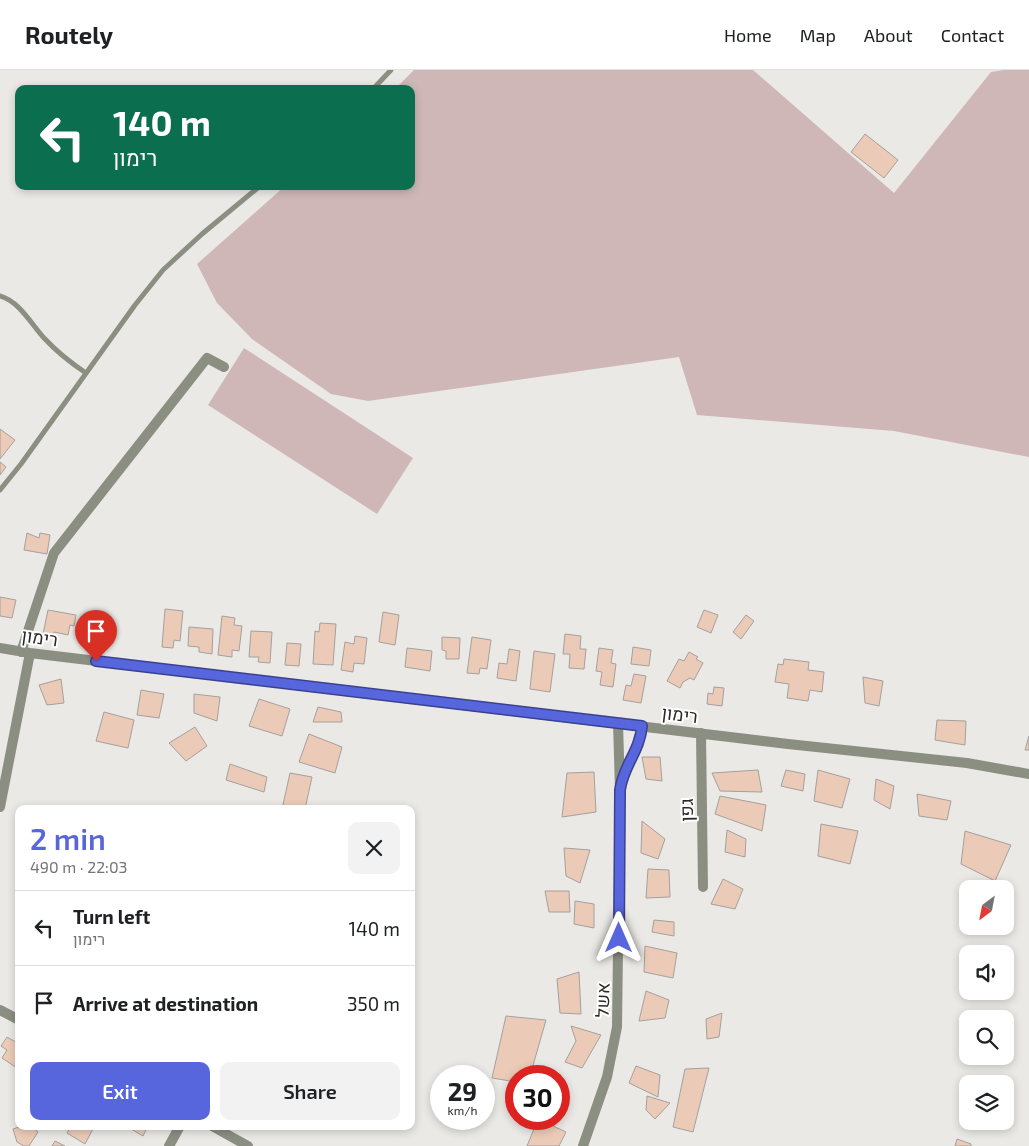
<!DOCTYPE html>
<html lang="en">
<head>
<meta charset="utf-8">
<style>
	:root { --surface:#fff; --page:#f2f2f2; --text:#202124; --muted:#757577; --line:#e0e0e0; --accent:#5866dd }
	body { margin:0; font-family:"Exo 2",Heebo,sans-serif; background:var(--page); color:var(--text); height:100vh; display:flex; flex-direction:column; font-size:19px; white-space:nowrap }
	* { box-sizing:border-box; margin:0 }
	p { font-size:16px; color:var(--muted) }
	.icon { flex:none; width:28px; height:28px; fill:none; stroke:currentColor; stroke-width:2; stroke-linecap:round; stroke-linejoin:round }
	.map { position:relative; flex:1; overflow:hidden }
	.sheet { position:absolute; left:15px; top:735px; width:400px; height:325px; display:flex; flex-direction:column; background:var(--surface); border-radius:10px; box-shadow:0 2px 8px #0003 }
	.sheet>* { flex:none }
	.guide { position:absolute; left:15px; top:15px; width:400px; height:105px; border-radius:10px; box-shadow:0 2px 8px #0003; background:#0b6e4f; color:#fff; overflow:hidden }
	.needle { width:32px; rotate:212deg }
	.fabs { position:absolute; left:959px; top:810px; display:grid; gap:10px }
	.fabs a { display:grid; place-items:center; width:55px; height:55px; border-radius:10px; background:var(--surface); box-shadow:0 2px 8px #0003; font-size:25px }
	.speed { position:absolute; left:430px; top:995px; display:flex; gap:10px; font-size:25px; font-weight:700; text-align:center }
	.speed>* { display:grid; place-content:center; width:65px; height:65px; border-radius:50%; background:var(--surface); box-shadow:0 2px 8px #0003; line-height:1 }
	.speed small { font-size:12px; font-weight:400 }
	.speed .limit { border:8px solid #d22; background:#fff; color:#111 }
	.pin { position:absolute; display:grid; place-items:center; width:42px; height:42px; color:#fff; margin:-51px -21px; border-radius:50% 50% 50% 0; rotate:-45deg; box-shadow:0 0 5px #0007 }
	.pin .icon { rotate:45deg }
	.me { position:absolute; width:55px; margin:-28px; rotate:0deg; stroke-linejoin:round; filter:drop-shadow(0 0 4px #0008) }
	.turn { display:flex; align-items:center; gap:18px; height:105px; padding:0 15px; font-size:22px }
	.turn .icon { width:65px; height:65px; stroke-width:2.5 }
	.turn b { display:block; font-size:35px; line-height:42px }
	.round { display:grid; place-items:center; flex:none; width:52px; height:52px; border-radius:10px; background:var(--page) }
	.overview { display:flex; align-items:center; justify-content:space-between; height:85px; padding:0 15px }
	h1 { font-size:30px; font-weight:600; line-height:38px; color:var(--accent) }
	.primary-button { display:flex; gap:10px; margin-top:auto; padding:10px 15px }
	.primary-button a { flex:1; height:58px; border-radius:10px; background:var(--accent); color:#fff; font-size:20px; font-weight:600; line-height:58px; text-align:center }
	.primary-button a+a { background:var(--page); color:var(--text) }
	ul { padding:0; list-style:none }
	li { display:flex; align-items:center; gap:15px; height:75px; padding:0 15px; border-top:1px solid var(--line) }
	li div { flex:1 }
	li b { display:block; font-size:19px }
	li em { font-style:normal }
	header { display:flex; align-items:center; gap:30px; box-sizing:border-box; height:70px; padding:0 25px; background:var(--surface); border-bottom:1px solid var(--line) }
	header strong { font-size:24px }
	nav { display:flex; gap:28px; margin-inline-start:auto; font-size:18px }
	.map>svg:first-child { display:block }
	.green { fill:#cfb7b7 }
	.building { fill:#ebcbb8; stroke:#a4a09d }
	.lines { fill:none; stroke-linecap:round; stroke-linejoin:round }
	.lane { stroke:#8b8f82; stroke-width:5 }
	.street { stroke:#8b8f82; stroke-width:10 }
	.route-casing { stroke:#394290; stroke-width:12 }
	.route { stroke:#5866dd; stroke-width:9 }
	.labels { text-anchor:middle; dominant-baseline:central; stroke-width:4; stroke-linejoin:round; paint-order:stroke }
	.street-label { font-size:18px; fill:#2a2927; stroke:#fff }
</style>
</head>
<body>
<header>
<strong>Routely</strong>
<nav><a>Home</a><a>Map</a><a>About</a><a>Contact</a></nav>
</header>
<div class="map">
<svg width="1029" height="1076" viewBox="0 0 1029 1076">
	<rect width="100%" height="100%" fill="#ebe9e5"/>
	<path class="green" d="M414,0H753L894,123L991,2L1004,0H1029V387L894,361L697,345L679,287L368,331L331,324L252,269L217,233L197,194L285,116H411V19H395Z
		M244,278L413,388L377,444L208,335Z"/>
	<path class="building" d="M865,64L898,90L884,108L851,82Z
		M0,359L15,370L0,389Z
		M0,392L6,397L0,405Z
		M27,463L39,468L40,463L50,465L47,484L24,480Z
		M0,527L16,530L12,548L0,546Z
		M165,539L183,541L180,571L174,570L173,578L162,577Z
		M48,540L76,545L74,556L70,555L68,565L54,562L53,566L43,564Z
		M704,540L718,545L711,563L697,557Z
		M383,542L399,545L395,575L379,572Z
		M746,545L754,551L741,569L733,562Z
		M222,546L235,548L234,555L242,556L239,581L232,580V587L218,585Z
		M320,553L336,554L333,595L313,594L315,561L319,562Z
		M189,557L213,559L212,584L199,582V577L188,576Z
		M251,561L272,562L270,593L258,592L259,587H249Z
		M565,564L581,566L580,579H586L584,599L569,598L570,584H563Z
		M355,566L367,568L364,594L354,593L353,602L341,600L345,572L354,574Z
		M442,567L460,568L459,589H446V581L442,580Z
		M472,567L491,570L487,599L480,598L479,604L467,603Z
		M287,573L301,574L299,596L285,595Z
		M633,577L651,580L649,596L631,594Z
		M407,578L432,581L430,601L405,597Z
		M599,578L613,580L611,593L616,594L613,617L600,615L602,602L596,601Z
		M509,579L520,581L516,611L497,608L499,593L507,594Z
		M534,581L555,584L550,622L530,619Z
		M689,582L698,587L696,589L703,593L694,610L690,608L683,612L680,618L667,611L679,589L684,591Z
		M784,589L809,592L808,600L824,602L822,622L810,620L808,631L787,628L789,614L775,612L778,594L783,595Z
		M634,604L646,606L641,633L623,630L626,615L631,616Z
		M863,607L883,611L879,636L865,633Z
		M61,609L64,633L47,635L39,615Z
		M714,617L724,618L722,636L707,634L708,623L713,624Z
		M141,620L164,624L159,648L137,645Z
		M194,624L220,627L217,651L194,643Z
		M259,629L290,639L282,666L249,656Z
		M318,637L341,642L342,652H313Z
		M104,642L134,650L128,678L96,671Z
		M937,650L966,651L965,675L935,670Z
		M195,657L207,676L186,691L169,673Z
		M309,664L342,677L335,703L299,692Z
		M1029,666V680H1025Z
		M642,687H660L662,711L646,709Z
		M230,694L267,707L264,722L226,710Z
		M758,700L762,722L720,721L712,703Z
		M786,700L805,704L803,721L781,716Z
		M818,700L850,709L842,738L814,731Z
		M594,702L596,742L562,747L567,703Z
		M290,703L312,707L305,739H282Z
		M876,709L894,716L890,739L874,730Z
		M917,724L951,731L947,750L919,746Z
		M720,726L766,735L762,761L715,744Z
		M311,736L330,739H310Z
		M642,751L665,769L658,789L641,783Z
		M821,754L858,761L850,794L818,786Z
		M727,760L746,769L745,787L725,782Z
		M965,761L1011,775L995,811L961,794Z
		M564,778L590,780L580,813L566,806Z
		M648,799L669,800L670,827L646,828Z
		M723,809L743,819L735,839L711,834Z
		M545,821H569L570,842H549Z
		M575,831L594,834V858L574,854Z
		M654,850L674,852V866L652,862Z
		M645,876L677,883L673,908L644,902Z
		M579,902L581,944L560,943L557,909Z
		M646,921L669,930L665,948L639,951Z
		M722,943L719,967L707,969L706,949Z
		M506,946L546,950L530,1006H516V1012L492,1008Z
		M571,956L601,965L582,998L565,992L576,971Z
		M7,967L19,974V995L17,998L2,988L7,980L1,976Z
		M636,996L660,1005L658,1027L629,1013Z
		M709,998L693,1062L673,1057L685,999Z
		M647,1026L670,1033L655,1049L646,1040Z
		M538,1049L566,1062L559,1076H527Z
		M22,1056H30L38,1062L29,1076H24L17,1072L13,1059Z
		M71,1056H92L94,1057L85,1074L67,1063Z
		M126,1056H148L143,1066Z
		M957,1069L971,1074V1076H955Z
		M55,1071L65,1076H52Z"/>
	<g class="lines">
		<path class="lane" d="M373,19L391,0
			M0,226C20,232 31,254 44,268C57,282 71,293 86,303
			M0,420L21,394L135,235L163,200L202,164L260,116"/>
		<path class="street" d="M0,578L30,583L788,674L967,693L1029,704
			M21,582L54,483L207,288L224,297
			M701,663L703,817
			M622,709C629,690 640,678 642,656
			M0,737L30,583
			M0,940L19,950
			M212,1056L248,1076
			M169,1076L180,1056
			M583,1076L607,1007L617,957L620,720L618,653"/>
	</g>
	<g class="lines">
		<g class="route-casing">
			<path id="route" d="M96,591L642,656C640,681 623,696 620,720L619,868"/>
		</g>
		<use href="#route" class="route"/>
	</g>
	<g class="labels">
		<g class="street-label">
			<text transform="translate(40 567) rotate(8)">רימון</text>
			<text transform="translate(680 644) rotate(7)">רימון</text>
			<text transform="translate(686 740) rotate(-91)">גפן</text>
			<text transform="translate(602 930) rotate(-88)">אשל</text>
		</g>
	</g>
</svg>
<div class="fabs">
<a><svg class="needle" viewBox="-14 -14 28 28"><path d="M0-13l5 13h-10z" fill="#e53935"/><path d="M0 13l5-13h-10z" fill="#757577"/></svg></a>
<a><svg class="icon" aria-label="sound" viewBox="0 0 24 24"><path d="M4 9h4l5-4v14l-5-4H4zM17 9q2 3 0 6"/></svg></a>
<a><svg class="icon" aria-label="search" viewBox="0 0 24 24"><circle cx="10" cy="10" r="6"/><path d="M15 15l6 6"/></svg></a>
<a><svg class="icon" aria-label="layers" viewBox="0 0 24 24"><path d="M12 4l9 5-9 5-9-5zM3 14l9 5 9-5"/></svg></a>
</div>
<div class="speed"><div>29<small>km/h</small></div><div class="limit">30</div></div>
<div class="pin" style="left:96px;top:591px;background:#d93025"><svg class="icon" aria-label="arrive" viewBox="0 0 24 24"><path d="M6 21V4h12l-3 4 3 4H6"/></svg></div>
<svg class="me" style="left:619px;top:868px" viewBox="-20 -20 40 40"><path d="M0-17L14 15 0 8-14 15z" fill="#5866dd" stroke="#fff" stroke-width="4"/></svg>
<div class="guide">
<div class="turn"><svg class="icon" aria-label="left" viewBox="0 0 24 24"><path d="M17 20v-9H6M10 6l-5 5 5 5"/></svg><div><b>140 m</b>רימון</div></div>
</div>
<section class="sheet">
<div class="overview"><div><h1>2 min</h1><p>490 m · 22:03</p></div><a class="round"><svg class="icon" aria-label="close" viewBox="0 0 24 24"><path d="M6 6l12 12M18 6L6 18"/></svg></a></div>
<ul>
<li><svg class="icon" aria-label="left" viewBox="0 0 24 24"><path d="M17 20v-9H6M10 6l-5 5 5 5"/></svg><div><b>Turn left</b><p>רימון</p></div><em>140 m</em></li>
<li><svg class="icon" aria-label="arrive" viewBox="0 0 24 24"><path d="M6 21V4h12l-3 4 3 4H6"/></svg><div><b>Arrive at destination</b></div><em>350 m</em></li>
</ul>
<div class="primary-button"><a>Exit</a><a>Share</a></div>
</section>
</div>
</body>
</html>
